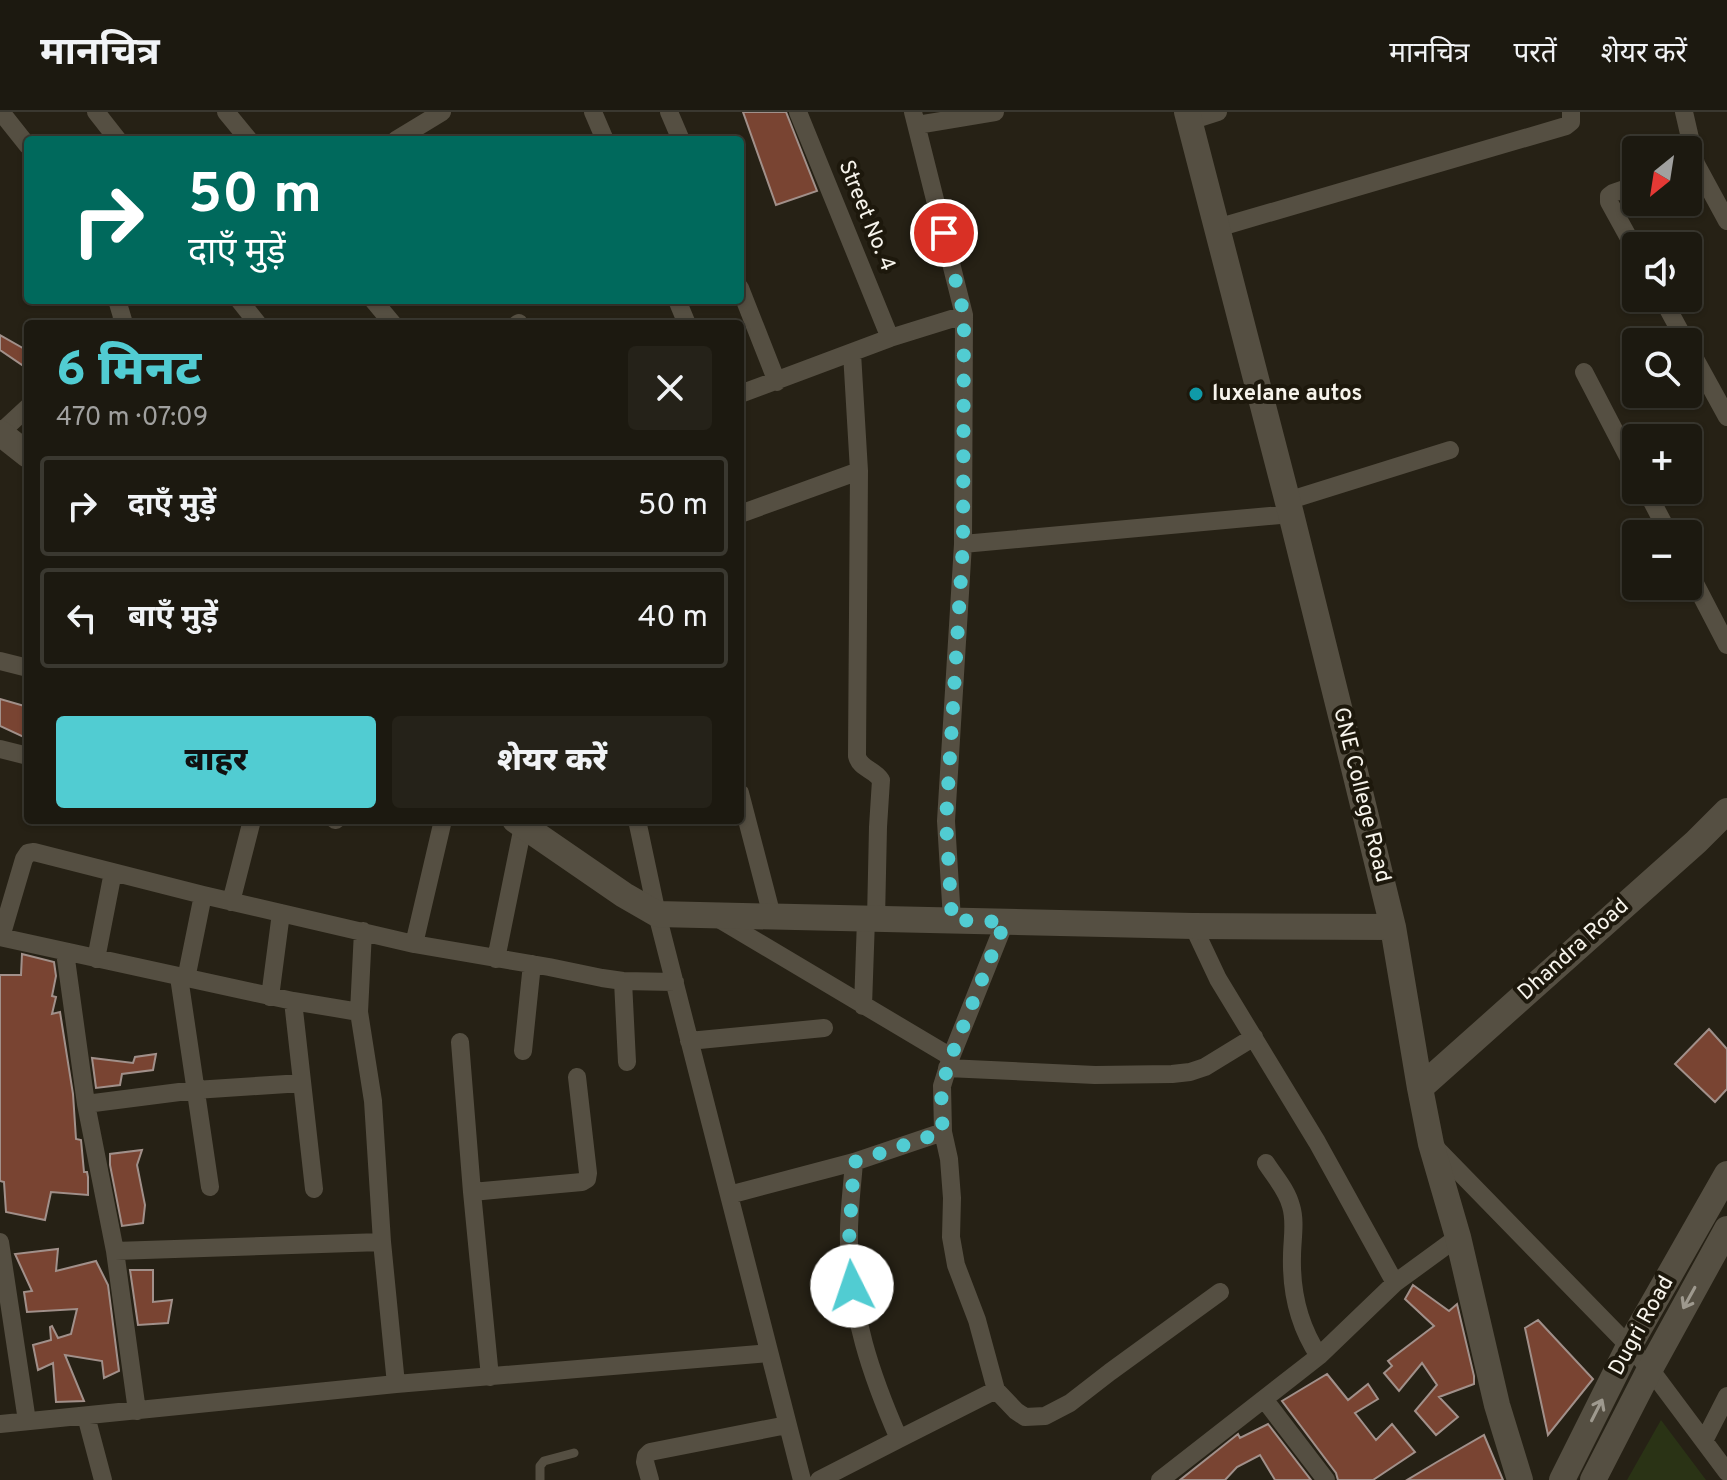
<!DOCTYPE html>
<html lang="hi">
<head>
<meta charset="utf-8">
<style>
	:root { --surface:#1c1910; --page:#252219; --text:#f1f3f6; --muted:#a0a09f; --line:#3a3830; --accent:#51ccd2 }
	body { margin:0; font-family:Overpass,"Noto Sans Devanagari",sans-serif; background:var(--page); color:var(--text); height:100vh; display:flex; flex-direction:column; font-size:30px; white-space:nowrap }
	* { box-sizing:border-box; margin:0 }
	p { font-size:26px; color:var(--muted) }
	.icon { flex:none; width:44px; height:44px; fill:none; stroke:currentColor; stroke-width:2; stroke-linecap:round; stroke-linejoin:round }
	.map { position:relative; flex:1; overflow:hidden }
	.panel { position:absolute; left:24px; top:208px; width:720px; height:504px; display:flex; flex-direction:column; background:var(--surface); border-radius:8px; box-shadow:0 2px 6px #0004,0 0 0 2px var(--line) }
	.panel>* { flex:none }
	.banner { position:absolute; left:24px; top:24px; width:720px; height:168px; border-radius:8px; box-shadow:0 2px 6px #0004,0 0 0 2px var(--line); background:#00695c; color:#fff; overflow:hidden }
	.needle { width:52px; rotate:210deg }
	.tools { position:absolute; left:1622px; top:24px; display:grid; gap:16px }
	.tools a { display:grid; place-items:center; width:80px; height:80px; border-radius:8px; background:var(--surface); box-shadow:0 2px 6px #0004,0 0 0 2px var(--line); font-size:40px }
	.pin { position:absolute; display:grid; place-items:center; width:68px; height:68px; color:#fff; margin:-34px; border:4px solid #fff; border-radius:50%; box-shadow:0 2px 8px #0007 }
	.me { position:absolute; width:88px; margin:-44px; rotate:356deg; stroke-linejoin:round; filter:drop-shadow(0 0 6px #0008) }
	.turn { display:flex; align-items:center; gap:28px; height:168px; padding:0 32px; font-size:36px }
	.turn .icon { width:104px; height:104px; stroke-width:2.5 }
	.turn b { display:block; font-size:56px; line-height:68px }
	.round { display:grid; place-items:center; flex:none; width:84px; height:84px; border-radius:8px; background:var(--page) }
	.head { display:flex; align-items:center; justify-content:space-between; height:136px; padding:0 32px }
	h1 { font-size:48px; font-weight:800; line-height:60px; color:var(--accent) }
	.action { display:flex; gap:16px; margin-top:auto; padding:16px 32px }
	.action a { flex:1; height:92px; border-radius:8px; background:var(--accent); color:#111; font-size:32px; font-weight:800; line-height:92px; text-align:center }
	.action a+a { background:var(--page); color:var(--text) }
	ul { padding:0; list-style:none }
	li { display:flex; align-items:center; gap:24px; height:100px; margin:0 16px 12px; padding:0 16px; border:4px solid var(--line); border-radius:8px }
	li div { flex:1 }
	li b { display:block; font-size:30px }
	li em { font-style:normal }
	header { display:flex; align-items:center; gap:48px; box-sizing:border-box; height:112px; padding:0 40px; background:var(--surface); border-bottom:2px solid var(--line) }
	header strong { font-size:38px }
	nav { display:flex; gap:44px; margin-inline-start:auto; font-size:28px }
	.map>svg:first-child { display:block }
	.green { fill:#2a3315 }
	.building { fill:#794432; stroke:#a1908a; stroke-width:2 }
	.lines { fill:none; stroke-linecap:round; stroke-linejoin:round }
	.lane { stroke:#554f42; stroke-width:9 }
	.street { stroke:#554f42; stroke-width:18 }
	.secondary { stroke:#554f42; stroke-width:26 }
	.oneway { stroke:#9e998e }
	.route { stroke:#51ccd2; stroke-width:14; stroke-dasharray:0 25.2 }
	.culture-dot { fill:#0f9aa8; stroke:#1d180c; stroke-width:3 }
	.labels { text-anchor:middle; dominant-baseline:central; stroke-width:8; stroke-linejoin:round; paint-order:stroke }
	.street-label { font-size:22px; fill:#f7f4ec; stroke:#1d180c }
	.poi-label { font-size:22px; font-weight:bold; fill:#f7f4ec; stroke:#1d180c; text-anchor:start }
</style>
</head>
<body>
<header>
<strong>मानचित्र</strong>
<nav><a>मानचित्र</a><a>परतें</a><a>शेयर करें</a></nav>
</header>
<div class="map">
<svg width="1727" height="1368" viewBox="0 0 1727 1368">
	<rect width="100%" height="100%" fill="#262115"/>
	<path class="green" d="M1661,1308L1706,1368H1627Z"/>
	<path class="building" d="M743,0H786L817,79L776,93Z
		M0,223L28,239V257L0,238Z
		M0,587L28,595V627L0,614Z
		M22,842L54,850L56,864L52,884L56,885L52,902L60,900L73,982L76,1027L81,1028L84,1060H87L88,1065V1083L51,1080L45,1108L6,1100L4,1070L0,1069V863H21Z
		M1709,917L1727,937V977L1715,990L1675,952Z
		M156,942L153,958L122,962L120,973L96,976L92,946L133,951L135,945Z
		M142,1038L137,1053L145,1093L143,1111L122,1114L110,1053V1042Z
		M58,1137L56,1159L96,1149L108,1173L119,1259L104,1266L102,1249L65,1243L84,1289L56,1290L53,1251L38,1258L33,1233L51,1228L50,1215L52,1214L58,1226L71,1222L77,1197L27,1200L24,1180L32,1179L15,1142Z
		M130,1158H153V1190L172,1188L168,1211L138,1213Z
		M1413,1173L1449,1199L1457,1192L1474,1264V1272L1439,1285L1458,1305L1436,1323L1415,1299L1437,1273L1422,1251L1399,1279L1384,1261L1392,1254L1388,1249L1434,1214L1405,1187Z
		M1538,1208L1593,1267L1548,1323L1525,1216Z
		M1327,1262L1348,1288L1368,1272L1378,1287L1355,1301L1376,1328L1392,1312L1415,1340L1373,1368H1338L1336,1361L1282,1289Z
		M1268,1312L1311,1368H1275L1260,1343L1237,1355L1225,1368H1180L1238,1322L1240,1326Z
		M1484,1323L1503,1368H1407L1437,1350Z"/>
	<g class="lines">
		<path class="lane" d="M540,1368V1354L544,1349L574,1341"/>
		<path class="street" d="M1,0L28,34
			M96,0L118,28
			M226,0L249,28
			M593,0L605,28
			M669,0L681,28
			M798,0L890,226
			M913,0L964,203
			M1684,0L1696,52L1727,109
			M1190,9L1218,0
			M917,13L995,0
			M396,28L442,0
			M1636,73L1613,81L1609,84V90L1636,139
			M1217,116L1566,14L1571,10V0
			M740,176L777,270
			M1662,186L1686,230
			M117,188L123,208L119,212
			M239,188L258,212
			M373,188L393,212
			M677,188L687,212
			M517,212L519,211
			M1688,234L1727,305
			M852,241L859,359L857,644C860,657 874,657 881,668L878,715L876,807
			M1584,260L1636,360
			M740,282L890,226L964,203L963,432L946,709L952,808
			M0,321L28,295
			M1646,378L1669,422
			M1287,389L1450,338
			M740,402L859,359
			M963,432L1291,402
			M1688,458L1727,533
			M0,549L28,556
			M0,637L28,644
			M740,681L772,804
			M335,708H336
			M637,708L657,802L802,1368
			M231,790L252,708
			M714,804L951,945
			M1193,814L1218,867L1317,1030L1395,1171L1458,1125
			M0,825L293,889L359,900L363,819
			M1,825L24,747L28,741L34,740L203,783L414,832L549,855L602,866L623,869L675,870
			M414,832L443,708
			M65,840L86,992L115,1139L137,1299
			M96,847L113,760
			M496,847L523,714
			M179,865L210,1075
			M186,867L203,783
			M623,869L627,950
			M270,885L281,801
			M293,889L314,1077
			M863,894L866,807
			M359,900L373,989L382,1130
			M689,929L824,916
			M460,930L472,1080L582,1070L587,1067L588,1061L577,965
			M523,939L532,852
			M947,956L1095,963L1172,962L1190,960L1205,955L1254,925
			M86,992L195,978L302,971
			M943,1020L949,1047L952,1086L951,1125L956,1153L977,1208L996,1278L1016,1299L1025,1305L1045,1304L1070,1291L1110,1260L1220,1180
			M1435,1035L1629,1234L1650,1257L1727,1360
			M854,1050C852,1077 848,1104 849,1131C851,1203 870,1261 899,1327L996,1278
			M1266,1051C1275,1065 1287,1078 1291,1094C1296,1110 1292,1128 1292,1144C1291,1180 1299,1214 1319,1244
			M472,1080L490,1265
			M729,1083L854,1050L943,1020L942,974L951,945L1005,810
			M0,1130L27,1309
			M115,1139L382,1130L396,1272
			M1264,1287L1326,1368
			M86,1304L103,1368
			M0,1312L396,1272L769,1241
			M1704,1329L1727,1284
			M650,1368L645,1350L646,1344L650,1340L787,1313
			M819,1368L899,1327
			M1160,1368L1319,1244L1395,1171"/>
		<path class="secondary" d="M1187,0L1291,402L1356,664L1393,815L1420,976L1431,1032L1458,1125L1497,1293L1520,1368
			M0,321L28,343
			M515,708L624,783L657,802L1193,814L1393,815
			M1420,976L1696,730L1727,699
			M1562,1368L1629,1234L1727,1062
			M1593,1368L1650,1257L1727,1117"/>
	</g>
	<defs><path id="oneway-shaft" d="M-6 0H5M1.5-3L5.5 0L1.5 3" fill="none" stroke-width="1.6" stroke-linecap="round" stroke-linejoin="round" transform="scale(2)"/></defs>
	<g class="oneway">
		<use href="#oneway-shaft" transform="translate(1689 1186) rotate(119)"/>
		<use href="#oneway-shaft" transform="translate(1597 1298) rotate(-63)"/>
	</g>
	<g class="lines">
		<path class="route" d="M852,1174L849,1128L854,1050L943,1020L941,995L942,974L951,945L1005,810L952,808L946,709L963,432L964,203L944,121"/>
	</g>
	<circle class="culture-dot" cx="1196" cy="282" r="8"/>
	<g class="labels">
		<g class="street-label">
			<text transform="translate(866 104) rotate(68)">Street No. 4</text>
			<text transform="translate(1361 683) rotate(76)">GNE College Road</text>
			<text transform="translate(1574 838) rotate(-42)">Dhandra Road</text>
			<text transform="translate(1642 1214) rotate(-61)">Dugri Road</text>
		</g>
		<g class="poi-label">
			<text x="1212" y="282">luxelane autos</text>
		</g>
	</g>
</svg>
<div class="tools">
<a><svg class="needle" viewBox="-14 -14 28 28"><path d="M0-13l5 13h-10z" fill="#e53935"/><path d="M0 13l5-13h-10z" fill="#a0a09f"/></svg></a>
<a><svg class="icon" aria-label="sound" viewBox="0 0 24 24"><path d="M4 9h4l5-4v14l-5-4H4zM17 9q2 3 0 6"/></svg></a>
<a><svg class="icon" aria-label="search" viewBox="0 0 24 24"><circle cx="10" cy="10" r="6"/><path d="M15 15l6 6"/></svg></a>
<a>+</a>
<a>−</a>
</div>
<div class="pin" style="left:944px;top:121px;background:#d93025"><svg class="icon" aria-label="arrive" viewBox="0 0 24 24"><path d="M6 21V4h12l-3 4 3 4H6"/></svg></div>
<svg class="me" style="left:852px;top:1174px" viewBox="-20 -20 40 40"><circle r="19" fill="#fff"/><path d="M0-13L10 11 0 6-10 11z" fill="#51ccd2"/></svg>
<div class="banner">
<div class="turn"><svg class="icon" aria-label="right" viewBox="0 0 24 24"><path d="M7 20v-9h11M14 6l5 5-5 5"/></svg><div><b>50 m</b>दाएँ मुड़ें</div></div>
</div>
<section class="panel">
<div class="head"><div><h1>6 मिनट</h1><p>470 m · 07:09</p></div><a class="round"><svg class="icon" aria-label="close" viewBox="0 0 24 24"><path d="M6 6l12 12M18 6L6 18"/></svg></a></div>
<ul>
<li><svg class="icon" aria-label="right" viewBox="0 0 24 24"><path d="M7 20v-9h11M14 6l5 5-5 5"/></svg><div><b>दाएँ मुड़ें</b></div><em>50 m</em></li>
<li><svg class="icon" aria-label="left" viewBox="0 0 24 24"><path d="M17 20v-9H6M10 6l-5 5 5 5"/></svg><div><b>बाएँ मुड़ें</b></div><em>40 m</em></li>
</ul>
<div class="action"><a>बाहर</a><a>शेयर करें</a></div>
</section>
</div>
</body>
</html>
